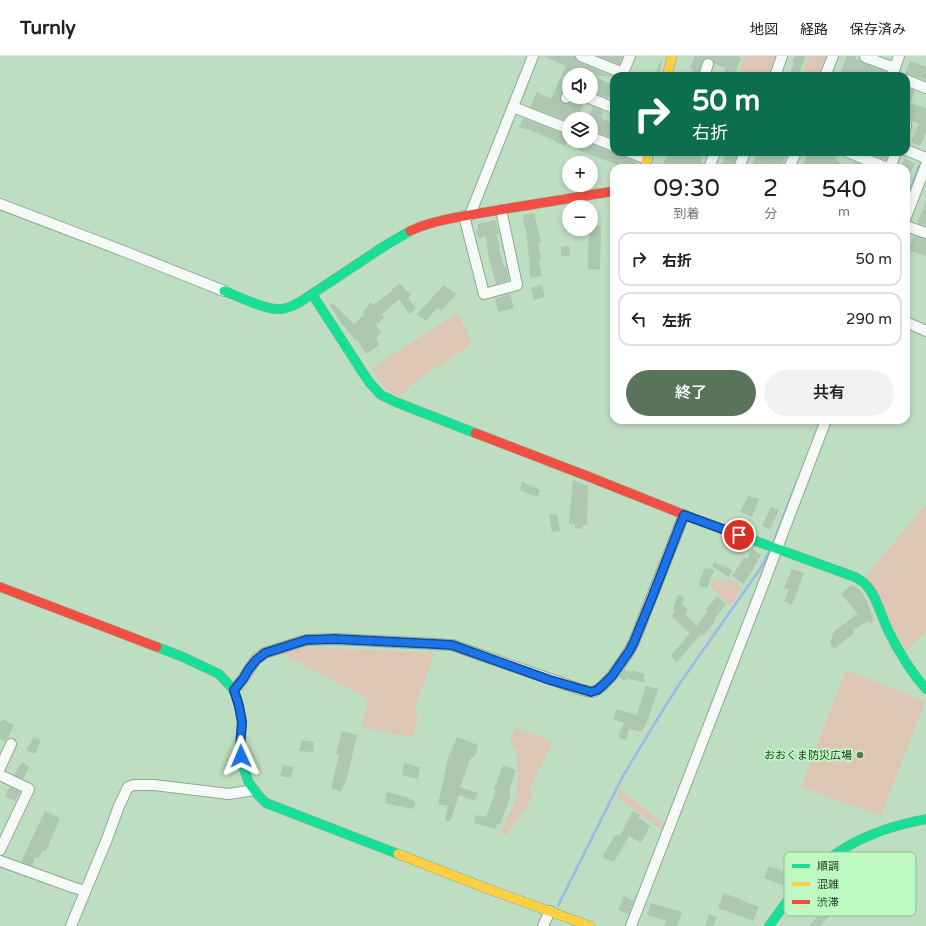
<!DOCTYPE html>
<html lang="ja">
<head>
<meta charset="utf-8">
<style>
	:root { --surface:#fff; --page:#f2f2f2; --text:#202124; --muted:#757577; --line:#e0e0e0; --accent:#5a745c }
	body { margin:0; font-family:"Varela Round","Noto Sans JP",sans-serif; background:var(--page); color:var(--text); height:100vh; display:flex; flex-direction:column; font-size:15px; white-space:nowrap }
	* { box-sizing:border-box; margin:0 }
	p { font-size:13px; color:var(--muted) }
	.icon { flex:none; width:22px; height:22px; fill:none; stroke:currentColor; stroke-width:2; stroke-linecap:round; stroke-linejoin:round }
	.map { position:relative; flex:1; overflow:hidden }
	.drawer { position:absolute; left:610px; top:108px; width:300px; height:260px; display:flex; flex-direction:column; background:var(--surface); border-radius:12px; box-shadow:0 2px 6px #0003 }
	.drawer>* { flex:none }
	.banner { position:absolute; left:610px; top:16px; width:300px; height:84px; border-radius:12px; box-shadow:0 2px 6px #0003; background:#0b6e4f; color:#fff; overflow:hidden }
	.tools { position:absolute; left:562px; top:12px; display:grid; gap:8px }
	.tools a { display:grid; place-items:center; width:36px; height:36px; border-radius:50%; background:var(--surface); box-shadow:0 2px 6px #0003; font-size:20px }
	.pin { position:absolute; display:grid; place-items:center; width:34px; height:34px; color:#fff; margin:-17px; border:2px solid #fff; border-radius:50%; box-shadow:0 1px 4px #0007 }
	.me { position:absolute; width:44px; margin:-22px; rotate:359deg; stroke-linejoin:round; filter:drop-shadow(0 0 3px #0008) }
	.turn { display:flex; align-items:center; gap:14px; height:84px; padding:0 16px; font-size:18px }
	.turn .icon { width:52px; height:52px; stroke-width:2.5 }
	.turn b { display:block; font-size:28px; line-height:34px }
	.eta { display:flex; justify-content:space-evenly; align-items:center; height:68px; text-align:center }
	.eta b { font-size:24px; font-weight:600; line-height:28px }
	.button { display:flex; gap:8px; margin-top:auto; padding:8px 16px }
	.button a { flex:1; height:46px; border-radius:24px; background:var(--accent); color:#fff; font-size:16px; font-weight:600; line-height:46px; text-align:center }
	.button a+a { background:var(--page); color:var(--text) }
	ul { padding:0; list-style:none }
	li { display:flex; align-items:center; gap:12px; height:54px; margin:0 8px 6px; padding:0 8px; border:2px solid var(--line); border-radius:12px }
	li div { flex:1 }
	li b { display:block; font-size:15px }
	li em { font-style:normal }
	header { display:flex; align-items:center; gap:24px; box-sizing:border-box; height:56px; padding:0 20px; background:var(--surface); border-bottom:1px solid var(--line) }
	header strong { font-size:19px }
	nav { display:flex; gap:22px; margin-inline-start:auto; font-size:14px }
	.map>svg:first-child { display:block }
	.green { fill:#dec6b5 }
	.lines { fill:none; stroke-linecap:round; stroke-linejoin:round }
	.stream { stroke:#99baea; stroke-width:2.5 }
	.building { fill:#adc7b0 }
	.street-casing { stroke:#90a892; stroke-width:12 }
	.fast-casing { stroke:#90a892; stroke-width:10 }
	.slow-casing { stroke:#90a892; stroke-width:10 }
	.jam-casing { stroke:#90a892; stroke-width:10 }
	.path { stroke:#cfd9cf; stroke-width:1.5; stroke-dasharray:1 3; stroke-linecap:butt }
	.street { stroke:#f5faf6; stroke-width:10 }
	.fast { stroke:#16e098; stroke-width:9 }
	.slow { stroke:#ffcf43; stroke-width:9 }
	.jam { stroke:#f24e42; stroke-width:9 }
	.route-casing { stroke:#114b97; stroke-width:10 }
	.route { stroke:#1a73e8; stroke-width:7 }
	.poi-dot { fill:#5a745c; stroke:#bef9c2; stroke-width:1.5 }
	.labels { text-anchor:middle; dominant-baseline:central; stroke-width:3.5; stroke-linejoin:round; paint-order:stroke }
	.poi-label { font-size:11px; fill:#243b26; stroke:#bef9c2; text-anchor:end }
	.key { fill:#bef9c2; stroke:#90c093; stroke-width:1 }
	.key-label { font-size:11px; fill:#243b26 }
</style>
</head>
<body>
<header>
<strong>Turnly</strong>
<nav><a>地図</a><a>経路</a><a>保存済み</a></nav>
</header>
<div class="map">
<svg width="926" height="870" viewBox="0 0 926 870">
	<rect width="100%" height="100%" fill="#bedec1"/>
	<path class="green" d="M745,0H777L769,20H737Z
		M809,0H828L821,20H801Z
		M457,257L471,284L468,291L411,329L400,341L384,332L372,312Z
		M926,448V575L906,595L866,520Z
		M730,523L742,532L730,550L710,530L714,525Z
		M307,591L435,597L415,651L418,665L412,681L362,671L368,643L283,598Z
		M846,614L925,646L881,760L801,731Z
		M515,672L553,685L529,735L534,740L506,779L500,777L516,743L518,719L516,693L510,686Z
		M621,734L665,769L662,774L617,741Z"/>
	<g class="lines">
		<path class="stream" d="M906,146L919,110
			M774,485L796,428
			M558,850L623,720L647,680L678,630L760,513L769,496"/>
	</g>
	<path class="building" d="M543,0H575L576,4L579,6L613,20H595L613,30L608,42L591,36V17L578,11L575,19H569V31H566L564,33L560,42L561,45L563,48H566L569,47L574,41L581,42L582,45L584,47L577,63H569V66L530,51L537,36L551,43L566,10Z
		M598,0H623L619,9Z
		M695,0H737L741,2L734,20H723L726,12L714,8L713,3L707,2L704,3L702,6L698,20H689L693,13L690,12Z
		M795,0H806L798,20H789L794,7L792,6Z
		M847,0H856L855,3L860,5L863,7L886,16L885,20H839Z
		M661,4L662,5L659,20H654Z
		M910,5L926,11V24L908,18H905Z
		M906,31L915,35L910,47L926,52V76L920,90L911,86L919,68L906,62Z
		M593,50L604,55L601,62L614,68V79L612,82L591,75V63H589Z
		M523,62L569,79L565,90L555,86L556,85L528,73V74L519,71Z
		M581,85H586L589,87L612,96L623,99L627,102L637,106L636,112H614L616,108L578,94Z
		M668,96H705L701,105L703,106L701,112H671L663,109Z
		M726,96H738L733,112H722L723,109H722Z
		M758,96H787L781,112H777L764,107L762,112H751Z
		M808,96H831L840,107L838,112H802Z
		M865,96H889L886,104Z
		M905,103L915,107L906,127V112H901Z
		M855,106L864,110L863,112H853Z
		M926,146V170L917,167Z
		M534,157L541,187H538L541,203H539L542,220L530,222L529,211H530L526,173H525L523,159Z
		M495,164L499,177L496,178L500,193H499L504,211H506L509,224L496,228L488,199L486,180L478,182L476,175L478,174V168Z
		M591,170H601L600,213L588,214V194L589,173H591Z
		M914,180L926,183V200L908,194Z
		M569,190L570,200H561V191Z
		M400,228L411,239L408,242L416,252L409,258L399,243L382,258L385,261L376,269L381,277L376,282L379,289L366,298L357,283L355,284L344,270L342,269L330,250L333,247L354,268L364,259L363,256L371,246L373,249L393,234L392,233Z
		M444,229L456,238L441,255L437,252L426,265L417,258Z
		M542,229L545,241L534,244L531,232Z
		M510,238L514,252L498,256L495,243Z
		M573,424L588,430L587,469H583L581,473L575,472V468L569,467Z
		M522,426L540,434L538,441L520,434Z
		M748,440L759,443L752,461L740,456Z
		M771,451L779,454L770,473L762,470Z
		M557,458L560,475L552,476L549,459Z
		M752,493L761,499L744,528L732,520L744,501L747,503Z
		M714,506L732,514L729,521L712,510Z
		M705,512L714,514L707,532L698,529Z
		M792,513L804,517L792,549L784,545L789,533L784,532Z
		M852,529L859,533L865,541L874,564L870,568L868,565L853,574L854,577L834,593L830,587L834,575L858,558L841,538Z
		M678,538L684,542L682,548L688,554L685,559L694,567L693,570L695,568L697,570L708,555L706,554L717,540L726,548L714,564L715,565L703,580L701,578L677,606L671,600L690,577L672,561L675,554L673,553Z
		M625,613L631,617L632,614L644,618V623L645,624L644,627L627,622L625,625L619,621Z
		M646,630L658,633L647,666H646L642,676L629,673L626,684L618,681L624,667L613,663L617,653L637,659Z
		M2,663L14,669L7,683L5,685L0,683V667Z
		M342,675L357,679L346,726L341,735L331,733L339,698H336Z
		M34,681L41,685L35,698L26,694Z
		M457,681L478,689L474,702L471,701L460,731L478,737L475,745L459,739L450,766L445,764L448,750L438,748L449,698H450Z
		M302,684L314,686L313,696L299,695Z
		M22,706L29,711L23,723L14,719Z
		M404,707L420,711L418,723L402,719Z
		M283,709L294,711L291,722L280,720Z
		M503,709L516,714L509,735L511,739L500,768L498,767L495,773L474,767L476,759L486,761L496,735L494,734Z
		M10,731L20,736L15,745L5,740Z
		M387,736L406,741L416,746L413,753L385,747Z
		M45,755L60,762L46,795L43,794L38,802L35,801L32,810L21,806Z
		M633,755L640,759L638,761L650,770L641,787L629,780L614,806L602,801L616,778L620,780Z
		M895,794L903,803L885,818L877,809Z
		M769,810L791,818L786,831L764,822Z
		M724,837L759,851L753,865L718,852Z
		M624,840L634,845L628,858L618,854Z
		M831,840L840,848L828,862H827L820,870H809L821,856L819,855Z
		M651,847L682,856L677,870H664L666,865L647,859Z
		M709,858L717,861L713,870H705Z"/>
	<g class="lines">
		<g class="street-casing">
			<path id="street" d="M581,0L623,17L630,0
				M865,1L895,12
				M704,20L708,8
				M775,20L782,0
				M825,20L833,0
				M892,20L899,0
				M906,24L926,32
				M587,41L614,52
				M566,42L569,37
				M513,51L569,73
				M906,69V71
				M591,81L614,90
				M906,94L926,102
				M629,96L647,103
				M848,96L887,112
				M709,112L715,96
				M739,112L745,96
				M789,112L796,96
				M890,112L896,96
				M0,148L126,196L224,235
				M470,159L533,0
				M464,160L484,238L517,229L501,154
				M906,161L926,109
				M906,170L926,177
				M906,266L926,275
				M234,634L243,623L256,603L265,597L306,584L335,583L435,588L452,589L579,633C583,634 588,636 592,636C605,634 628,598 634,586L684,459
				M0,712L11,688
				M0,719L29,733L0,794
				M0,805L72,831L85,835
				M71,870L107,783L119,750L128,731L134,729H154L229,738L254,734
				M543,870L550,855
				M631,870L755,550L826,364"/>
		</g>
		<g class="fast-casing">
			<path id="fast" d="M224,235C238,240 265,254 279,253C286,253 293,250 300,246L386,189L410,175
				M312,238L369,326L381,339L398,347L475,377
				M695,463L855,521C858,523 863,525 865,528C877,539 882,564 890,578C900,598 911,616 926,633
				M157,591L183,601L219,618L234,634L239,650L242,666L240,692L242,708L249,727L258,739L266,747L398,798
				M769,870C781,854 791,838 805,824C825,803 849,787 876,777C892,770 909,767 926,763"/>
		</g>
		<g class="slow-casing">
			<path id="slow" d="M667,20L672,0
				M644,112L649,96
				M398,798L483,831L590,870"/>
		</g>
		<g class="jam-casing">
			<path id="jam" d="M410,175C435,163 466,160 493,155C533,148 574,142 614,135
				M475,377L587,420L695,463
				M0,531L157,591"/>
		</g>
		<path class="path" d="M228,224L315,0
			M99,558L123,497L220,246
			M309,575L342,494L355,454L394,357
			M518,602L554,507L540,423L541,415
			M394,870L416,816"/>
		<use href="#street" class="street"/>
		<use href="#fast" class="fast"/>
		<use href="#slow" class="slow"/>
		<use href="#jam" class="jam"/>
	</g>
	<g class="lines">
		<g class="route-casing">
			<path id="route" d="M241,700L240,692L242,666L239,650L234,634L243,623L249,613L256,604L265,597L306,584L335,583L435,588L452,589L550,624L591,636L597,634L602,630L612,620L630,594L634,586L653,539L684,459L739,479"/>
		</g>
		<use href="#route" class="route"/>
	</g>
	<circle class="poi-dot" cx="860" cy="699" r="4"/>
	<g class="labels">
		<g class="poi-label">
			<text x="852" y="699">おおくま防災広場</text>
		</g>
	</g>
	<rect x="784" y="796" width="132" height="64" rx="6" class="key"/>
	<rect x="792" y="808" width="18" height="4" fill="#16e098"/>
	<rect x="792" y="826" width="18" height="4" fill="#ffcf43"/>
	<rect x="792" y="844" width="18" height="4" fill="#f24e42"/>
	<g class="key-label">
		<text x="817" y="814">順調</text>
		<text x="817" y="832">混雑</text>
		<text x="817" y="850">渋滞</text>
	</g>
</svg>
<div class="tools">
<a><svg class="icon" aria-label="sound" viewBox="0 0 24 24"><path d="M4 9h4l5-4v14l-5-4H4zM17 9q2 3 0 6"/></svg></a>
<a><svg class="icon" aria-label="layers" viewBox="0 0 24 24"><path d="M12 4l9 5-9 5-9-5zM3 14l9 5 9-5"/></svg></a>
<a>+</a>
<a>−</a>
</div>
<div class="pin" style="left:739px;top:479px;background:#d93025"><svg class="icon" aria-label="arrive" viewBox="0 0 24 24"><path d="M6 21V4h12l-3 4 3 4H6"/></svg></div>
<svg class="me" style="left:241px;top:700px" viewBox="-20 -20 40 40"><path d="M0-17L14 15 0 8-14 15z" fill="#1a73e8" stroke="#fff" stroke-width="4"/></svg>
<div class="banner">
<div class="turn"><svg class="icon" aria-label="right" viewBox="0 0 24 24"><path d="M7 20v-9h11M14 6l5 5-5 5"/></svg><div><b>50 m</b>右折</div></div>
</div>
<section class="drawer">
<div class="eta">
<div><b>09:30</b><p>到着</p></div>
<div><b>2</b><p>分</p></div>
<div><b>540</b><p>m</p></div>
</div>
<ul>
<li><svg class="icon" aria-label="right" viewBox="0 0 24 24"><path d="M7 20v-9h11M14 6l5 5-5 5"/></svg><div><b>右折</b></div><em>50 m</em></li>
<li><svg class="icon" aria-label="left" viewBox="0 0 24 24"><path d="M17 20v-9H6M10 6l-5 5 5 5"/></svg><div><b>左折</b></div><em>290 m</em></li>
</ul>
<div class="button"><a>終了</a><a>共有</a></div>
</section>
</div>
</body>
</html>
